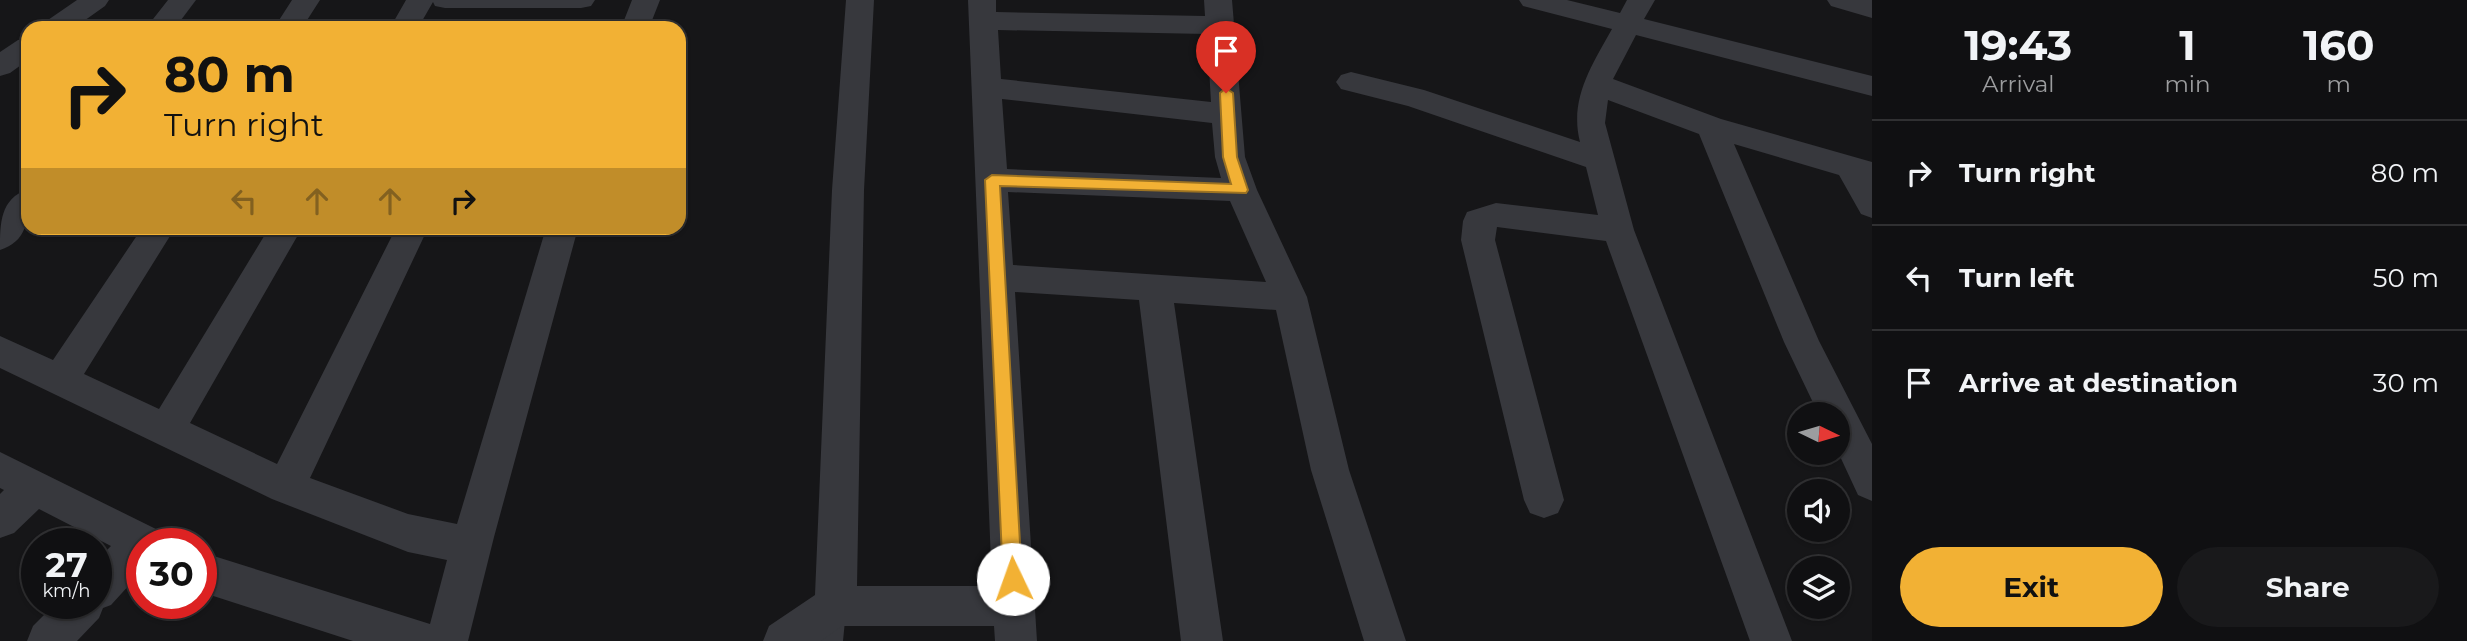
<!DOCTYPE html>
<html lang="en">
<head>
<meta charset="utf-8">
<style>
	:root { --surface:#101012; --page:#19191b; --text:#f1f3f6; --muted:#9c9d9f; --line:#303032; --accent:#f2b134 }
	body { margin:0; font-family:Montserrat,sans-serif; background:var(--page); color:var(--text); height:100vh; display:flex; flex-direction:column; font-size:26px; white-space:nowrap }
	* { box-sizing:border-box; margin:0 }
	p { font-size:23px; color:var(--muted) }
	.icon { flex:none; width:38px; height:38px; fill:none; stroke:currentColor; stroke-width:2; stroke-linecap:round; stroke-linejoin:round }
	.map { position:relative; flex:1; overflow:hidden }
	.side { display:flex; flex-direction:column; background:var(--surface); width:595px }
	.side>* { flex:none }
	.hud { position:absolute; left:21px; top:21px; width:665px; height:214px; border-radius:21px; box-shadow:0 2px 5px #0004,0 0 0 2px var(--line); background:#f2b134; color:#111; overflow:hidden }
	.needle { width:46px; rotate:95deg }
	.controls { position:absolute; left:1787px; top:402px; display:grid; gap:14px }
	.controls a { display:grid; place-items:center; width:63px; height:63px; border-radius:50%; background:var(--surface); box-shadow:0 2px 5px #0004,0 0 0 2px var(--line); font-size:35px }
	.speed { position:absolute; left:21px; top:528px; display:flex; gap:14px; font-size:35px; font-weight:700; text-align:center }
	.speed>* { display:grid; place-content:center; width:91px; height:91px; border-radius:50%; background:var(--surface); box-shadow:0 2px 5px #0004,0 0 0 2px var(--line); line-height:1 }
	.speed small { font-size:18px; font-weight:400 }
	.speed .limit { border:10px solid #d22; background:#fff; color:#111 }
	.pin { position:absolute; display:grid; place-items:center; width:60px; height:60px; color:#fff; margin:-72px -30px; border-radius:50% 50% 50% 0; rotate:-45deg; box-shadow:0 0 7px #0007 }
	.pin .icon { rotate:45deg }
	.me { position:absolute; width:77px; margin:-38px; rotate:357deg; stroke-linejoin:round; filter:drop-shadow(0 0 5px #0008) }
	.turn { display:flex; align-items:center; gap:24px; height:147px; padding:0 28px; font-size:32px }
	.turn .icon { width:91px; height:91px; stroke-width:2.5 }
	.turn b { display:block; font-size:49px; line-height:60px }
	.lanes { display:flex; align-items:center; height:66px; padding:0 28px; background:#0003; justify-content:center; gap:35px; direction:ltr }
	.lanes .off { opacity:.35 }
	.eta { display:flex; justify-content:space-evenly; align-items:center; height:119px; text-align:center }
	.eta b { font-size:42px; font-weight:700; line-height:49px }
	.primary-button { display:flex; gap:14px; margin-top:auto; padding:14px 28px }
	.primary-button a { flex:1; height:80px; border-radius:42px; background:var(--accent); color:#111; font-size:28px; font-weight:700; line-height:80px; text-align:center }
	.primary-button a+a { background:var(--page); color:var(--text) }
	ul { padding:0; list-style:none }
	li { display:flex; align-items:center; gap:21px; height:105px; padding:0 28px; border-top:2px solid var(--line) }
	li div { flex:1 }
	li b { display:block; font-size:26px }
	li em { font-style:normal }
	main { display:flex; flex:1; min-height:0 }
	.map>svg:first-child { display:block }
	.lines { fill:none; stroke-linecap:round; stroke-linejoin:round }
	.lane { fill:#37383d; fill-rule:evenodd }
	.street { fill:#37383d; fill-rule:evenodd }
	.route { fill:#f2b134; stroke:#9d7322; stroke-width:2 }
</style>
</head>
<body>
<main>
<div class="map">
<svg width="1872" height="641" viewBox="0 0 1872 641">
	<rect width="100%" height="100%" fill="#161618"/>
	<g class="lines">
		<path class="lane" d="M835,600L842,603L846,610L843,641H821L828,603Z"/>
		<path class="street" d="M77,0H109L105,6L74,28H41L45,22Z
			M168,0H196L175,28H146Z
			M292,0H320L302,28H274Z
			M406,0H595L591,6L581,8H445L435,6L433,2L418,28H390Z
			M632,0H660L649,28H621Z
			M846,0H874L864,190L857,586H992L968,0H996V12L1205,16L1204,0H1232L1245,157L1257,190L1307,297L1349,470L1406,641H1364L1311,470L1276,310L1174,303L1223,641H1181L1139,300L1015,292L1037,641H995L994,626H842L821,641H763L769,626L815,595L832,190ZM998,30L1207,34L1211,102L1001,79ZM1002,99L1212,123L1215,157L1221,178L1007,169ZM1008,192L1230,201L1266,282L1013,265Z
			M1519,0H1567L1620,13L1627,0H1655L1644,19L1872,76V96L1636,35L1613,79L1721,119L1872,162V218L1861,214L1839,175L1734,144L1819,341L1872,444V501L1858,495L1838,452V415H1819L1784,342L1699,134L1608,100L1605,123L1634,230L1792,641H1750L1606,241L1497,227L1495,240L1564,500L1558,513L1544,518L1530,513L1524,500L1461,240L1463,221L1467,212L1496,203L1598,215L1586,167L1408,106L1341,89L1336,82L1341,75L1351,72L1424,90L1580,142C1569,99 1592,65 1612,29L1523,6Z
			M1827,0H1872V18L1831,6Z
			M28,38V60L10,73L0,76V52L18,40Z
			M28,189C28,216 30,240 0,250C0,223 0,199 28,189Z
			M142,228H175L84,374L159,409L269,228H302L190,423L277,464L396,228H428L310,478L408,514L457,524L546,228H578L494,537L468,641H353L201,592V552L430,624L447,560L408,552L272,499L0,368V336L53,360Z
			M0,452L160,531L166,544H142V571L111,605L103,608L99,618L77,641H27L33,626L55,604H96V561L111,546L39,509L14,533L0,538V494L4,490L0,488Z"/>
	</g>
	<path class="route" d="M1226,88L1233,93L1237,157L1248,190L1246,193L1000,186L1022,579L1020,585L1013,588L1006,585L1003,579L985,180L992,175L1231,184L1223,157L1220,93Z"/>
</svg>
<div class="controls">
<a><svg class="needle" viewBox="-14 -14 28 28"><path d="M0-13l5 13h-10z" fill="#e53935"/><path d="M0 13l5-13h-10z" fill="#9c9d9f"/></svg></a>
<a><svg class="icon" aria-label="sound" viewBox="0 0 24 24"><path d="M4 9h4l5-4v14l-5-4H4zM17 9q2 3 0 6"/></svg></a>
<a><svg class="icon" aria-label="layers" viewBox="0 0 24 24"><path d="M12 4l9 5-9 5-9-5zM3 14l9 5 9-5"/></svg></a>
</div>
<div class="speed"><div>27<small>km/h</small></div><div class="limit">30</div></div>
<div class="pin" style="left:1226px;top:93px;background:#d93025"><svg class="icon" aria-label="arrive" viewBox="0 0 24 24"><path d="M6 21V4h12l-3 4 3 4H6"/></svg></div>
<svg class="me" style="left:1013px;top:579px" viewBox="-20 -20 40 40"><circle r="19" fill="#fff"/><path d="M0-13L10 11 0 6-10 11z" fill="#f2b134"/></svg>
<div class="hud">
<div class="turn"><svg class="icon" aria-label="right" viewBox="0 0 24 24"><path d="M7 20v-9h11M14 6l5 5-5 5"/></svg><div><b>80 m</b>Turn right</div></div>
<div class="lanes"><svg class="icon off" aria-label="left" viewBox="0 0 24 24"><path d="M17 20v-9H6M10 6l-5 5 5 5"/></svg><svg class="icon off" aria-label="ahead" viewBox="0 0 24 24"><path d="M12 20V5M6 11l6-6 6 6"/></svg><svg class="icon off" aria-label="ahead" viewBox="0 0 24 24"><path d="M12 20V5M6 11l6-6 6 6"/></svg><svg class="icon" aria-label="right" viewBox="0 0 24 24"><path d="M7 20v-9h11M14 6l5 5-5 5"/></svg></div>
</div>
</div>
<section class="side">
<div class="eta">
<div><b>19:43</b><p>Arrival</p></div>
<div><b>1</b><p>min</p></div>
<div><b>160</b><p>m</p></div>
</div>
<ul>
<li><svg class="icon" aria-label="right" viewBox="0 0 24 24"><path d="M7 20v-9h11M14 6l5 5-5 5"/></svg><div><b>Turn right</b></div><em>80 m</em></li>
<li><svg class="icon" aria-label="left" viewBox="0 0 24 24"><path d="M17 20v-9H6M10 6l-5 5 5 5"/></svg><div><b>Turn left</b></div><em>50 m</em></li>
<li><svg class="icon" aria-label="arrive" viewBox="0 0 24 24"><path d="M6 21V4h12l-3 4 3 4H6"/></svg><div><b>Arrive at destination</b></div><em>30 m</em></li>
</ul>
<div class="primary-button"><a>Exit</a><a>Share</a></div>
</section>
</main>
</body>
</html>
